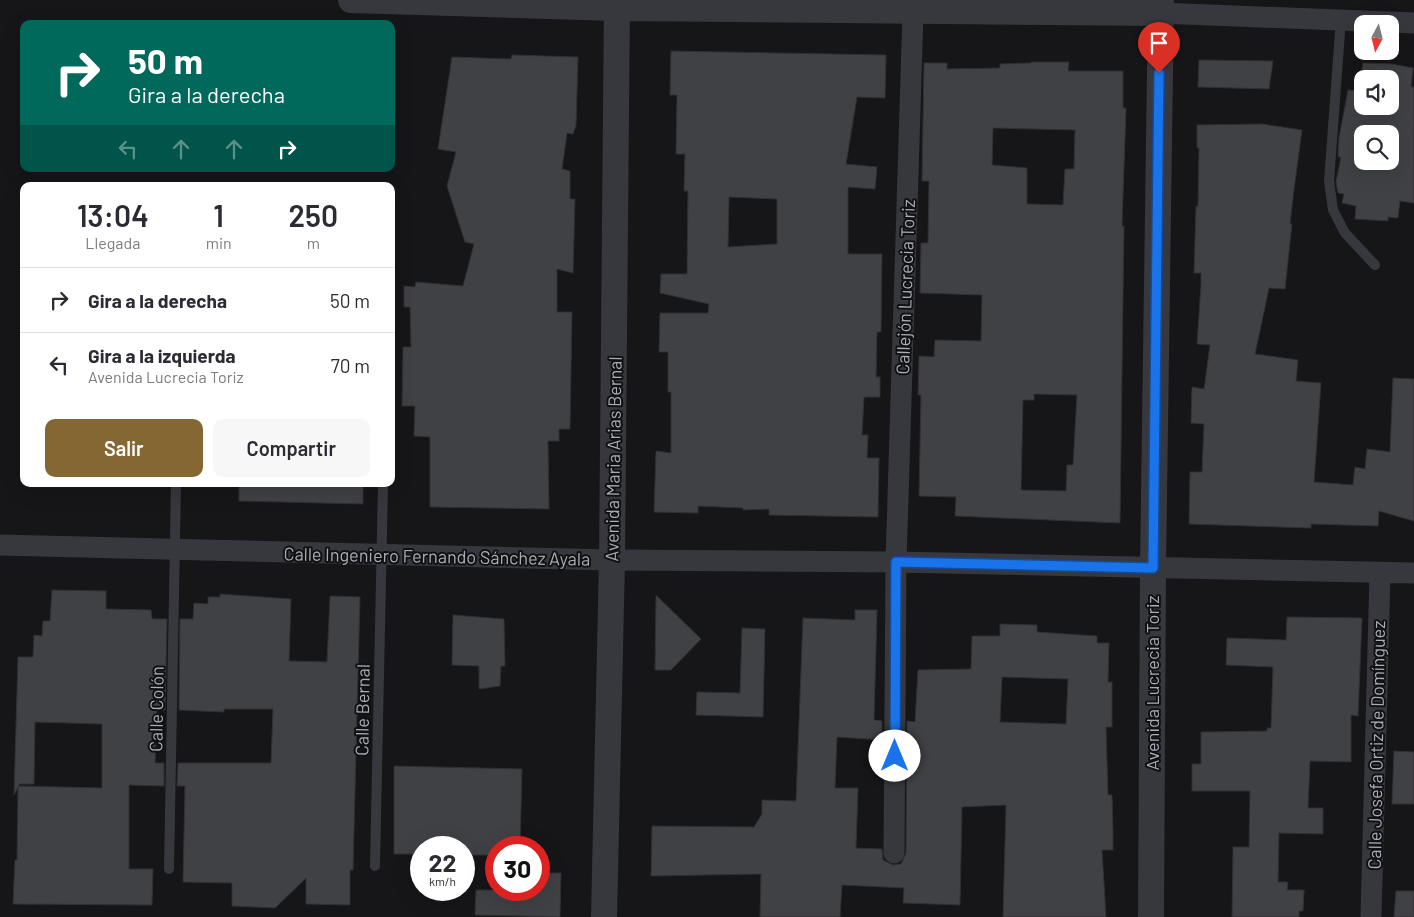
<!DOCTYPE html>
<html lang="es">
<head>
<meta charset="utf-8">
<style>
	:root { --surface:#fff; --page:#f7f7f7; --text:#2b2b33; --muted:#7c7c81; --line:#e1e1e2; --accent:#856733 }
	body { margin:0; font-family:Barlow,sans-serif; background:var(--page); color:var(--text); height:100vh; display:flex; flex-direction:column; font-size:19px; white-space:nowrap }
	* { box-sizing:border-box; margin:0 }
	p { font-size:16px; color:var(--muted) }
	.icon { flex:none; width:28px; height:28px; fill:none; stroke:currentColor; stroke-width:2; stroke-linecap:round; stroke-linejoin:round }
	.map { position:relative; flex:1; overflow:hidden }
	.details { position:absolute; left:20px; top:182px; width:375px; height:305px; display:flex; flex-direction:column; background:var(--surface); border-radius:10px; box-shadow:0 5px 20px #0002 }
	.details>* { flex:none }
	.hud { position:absolute; left:20px; top:20px; width:375px; height:152px; border-radius:10px; box-shadow:0 5px 20px #0002; background:#00695c; color:#fff; overflow:hidden }
	.needle { width:32px; rotate:187deg }
	.buttons { position:absolute; left:1354px; top:15px; display:grid; gap:10px }
	.buttons a { display:grid; place-items:center; width:45px; height:45px; border-radius:10px; background:var(--surface); box-shadow:0 5px 20px #0002; font-size:25px }
	.speed { position:absolute; left:410px; top:836px; display:flex; gap:10px; font-size:25px; font-weight:700; text-align:center }
	.speed>* { display:grid; place-content:center; width:65px; height:65px; border-radius:50%; background:var(--surface); box-shadow:0 5px 20px #0002; line-height:1 }
	.speed small { font-size:12px; font-weight:400 }
	.speed .limit { border:8px solid #d22; background:#fff; color:#111 }
	.pin { position:absolute; display:grid; place-items:center; width:42px; height:42px; color:#fff; margin:-51px -21px; border-radius:50% 50% 50% 0; rotate:-45deg; box-shadow:0 0 5px #0007 }
	.pin .icon { rotate:45deg }
	.me { position:absolute; width:55px; margin:-28px; rotate:0deg; stroke-linejoin:round; filter:drop-shadow(0 0 4px #0008) }
	.turn { display:flex; align-items:center; gap:18px; height:105px; padding:0 25px; font-size:22px }
	.turn .icon { width:65px; height:65px; stroke-width:2.5 }
	.turn b { display:block; font-size:35px; line-height:42px }
	.lanes { display:flex; align-items:center; height:48px; padding:0 25px; background:#0003; justify-content:center; gap:25px; direction:ltr }
	.lanes .off { opacity:.35 }
	.eta { display:flex; justify-content:space-evenly; align-items:center; height:85px; text-align:center }
	.eta b { font-size:30px; font-weight:600; line-height:35px }
	.button { display:flex; gap:10px; margin-top:auto; padding:10px 25px }
	.button a { flex:1; height:58px; border-radius:10px; background:var(--accent); color:#fff; font-size:20px; font-weight:600; line-height:58px; text-align:center }
	.button a+a { background:var(--page); color:var(--text) }
	ul { padding:0; list-style:none }
	li { display:flex; align-items:center; gap:15px; height:65px; padding:0 25px; border-top:1px solid var(--line) }
	li div { flex:1 }
	li b { display:block; font-size:19px }
	li em { font-style:normal }
	.map>svg:first-child { display:block }
	.building { fill:#404145; stroke:#303034; fill-rule:evenodd }
	.lines { fill:none; stroke-linecap:round; stroke-linejoin:round }
	.service { stroke:#37383d; stroke-width:10 }
	.minor { stroke:#37383d; stroke-width:21 }
	.tertiary { stroke:#37383d; stroke-width:26 }
	.route-casing { stroke:#114b97; stroke-width:12 }
	.route { stroke:#1a73e8; stroke-width:9 }
	.labels { text-anchor:middle; dominant-baseline:central; stroke-width:4; stroke-linejoin:round; paint-order:stroke }
	.street-label { font-size:18px; fill:#a8adb8; stroke:#111113 }
</style>
</head>
<body>
<div class="map">
<svg width="1414" height="917" viewBox="0 0 1414 917">
	<rect width="100%" height="100%" fill="#161618"/>
	<path class="building" d="M671,51L886,55L885,98L857,97L846,164L877,167L875,189L848,187V254H882L881,332H877L876,377H880V397H864L862,435H868L867,458H879L878,517L769,515V509L743,510V508L698,506V513L654,512L656,451L671,453V392H668V352H659L660,313H708L709,304L660,293L661,274H687L688,191H684L685,154H676L677,95H670ZM729,197L777,199V244L728,247Z
		M512,55L578,57L576,125L573,134L567,133L562,169L570,171V199H575L573,273L557,269V312H572L570,429H559V441H548L549,509L430,507V437L414,436L415,406H402L403,347H411L410,307H404V286L415,287L416,282L463,286L474,244L465,242L447,186L456,152L438,149L452,57L511,59Z
		M1199,60L1273,61L1269,89L1198,87Z
		M1031,62H1069L1068,71H1123V108H1126L1122,226H1124L1120,523L955,516L956,497L919,496L921,395H918L919,356L934,357L935,340L981,341L982,295L920,293L921,243H928L929,181H922L924,63H947V69L1000,68V64L1031,63ZM993,128L1075,130L1074,169H1065L1063,205L1027,204V168L992,165ZM1034,394L1077,395L1073,465H1067L1066,491L1021,490L1023,400H1034Z
		M1363,63L1392,64L1413,68L1411,87H1414V203L1400,201L1398,218L1388,217V221L1355,219L1356,206L1342,203L1344,194L1338,193L1336,182L1341,157H1338L1339,138L1348,90L1360,91ZM1362,79H1390V106H1362ZM1362,134H1390V161H1362Z
		M1262,124L1302,130L1294,189L1290,224H1292L1285,289L1269,288L1255,354L1298,360L1296,381L1321,383L1314,482L1353,485L1355,467L1365,469L1367,449L1390,452L1393,378L1414,379V521L1379,511L1378,526L1311,524V528L1189,524L1190,472H1202L1204,424L1191,423L1192,387L1204,389L1210,345L1197,344L1201,285V273H1194L1196,206L1198,207L1199,148H1197V125Z
		M239,484H363V504L239,501Z
		M52,590L106,591V609L151,610L152,619H167L165,710H157L155,763H164V786L129,785V869H153L152,905L13,904L15,860H17L18,787L14,795L18,657H33L34,635L42,636L43,621H50ZM35,722L102,724V788L18,786L20,784H34Z
		M220,594L291,599L289,661L327,662L330,596L360,597L353,870H350V905L306,904V878L275,908L232,906V883L183,882L185,786H177L178,763H271L273,709H224V712L179,710L180,619H193L194,603L208,604V597H220Z
		M656,595L701,639L671,670H655Z
		M855,610H877L874,720L882,721V740L837,737L835,788H858L856,848L882,849L883,860L893,865L901,864L906,853L907,721L915,722L918,670L971,669L972,636H1000V624L1037,625V632L1097,636V643H1109L1108,682H1112V727H1106L1108,795H1112L1113,831V850H1102L1106,917H1003L1006,805L962,807L960,905L903,903L904,888L842,885L840,917H760L761,874L651,876L652,826L754,827L762,814V800L796,801L803,618L855,620ZM1002,677L1068,679L1066,724L1000,722Z
		M453,615L504,619L505,666H501L500,686L479,689V666L452,665Z
		M1287,617L1362,618L1358,716L1351,715V762L1310,761L1308,808H1323V834L1279,833L1278,882H1288L1287,890H1304L1303,911H1299V917H1232L1233,847H1249L1250,791H1192V764H1201V732L1267,731V728H1271L1273,667L1226,665L1227,638L1286,640Z
		M742,628L765,629L763,717L696,715L697,692L740,693Z
		M1394,751L1414,752V804H1392Z
		M394,766L522,769L520,848H494L493,855H464V848H421V854H394Z
		M539,873H561L560,917L475,915L476,890H539Z
		M1396,891H1414V917H1394Z"/>
	<g class="lines">
		<path class="service" d="M1341,19L1329,181L1333,210L1345,233L1375,265
			M375,866L383,484
			M169,869L176,484"/>
		<path class="minor" d="M1160,13L1414,23
			M0,545L612,560L896,562L1414,573
			M894,853L896,562L913,12
			M1371,917L1380,573"/>
		<path class="tertiary" d="M351,0L616,8L1160,13
			M604,917L612,560L617,0
			M1151,917L1153,568L1161,0"/>
	</g>
	<g class="lines">
		<g class="route-casing">
			<path id="route" d="M895,756L896,562L1153,568L1159,73"/>
		</g>
		<use href="#route" class="route"/>
	</g>
	<g class="labels">
		<g class="street-label">
			<text transform="translate(905 287) rotate(-88)">Callejón Lucrecia Toriz</text>
			<text transform="translate(613 459) rotate(-89)">Avenida Maria Arias Bernal</text>
			<text transform="translate(437 556) rotate(1)">Calle Ingeniero Fernando Sánchez Ayala</text>
			<text transform="translate(1152 683) rotate(-90)">Avenida Lucrecia Toriz</text>
			<text transform="translate(156 709) rotate(-89)">Calle Colón</text>
			<text transform="translate(362 710) rotate(-89)">Calle Bernal</text>
			<text transform="translate(1376 745) rotate(-89)">Calle Josefa Ortiz de Domínguez</text>
		</g>
	</g>
</svg>
<div class="buttons">
<a><svg class="needle" viewBox="-14 -14 28 28"><path d="M0-13l5 13h-10z" fill="#e53935"/><path d="M0 13l5-13h-10z" fill="#7c7c81"/></svg></a>
<a><svg class="icon" aria-label="sound" viewBox="0 0 24 24"><path d="M4 9h4l5-4v14l-5-4H4zM17 9q2 3 0 6"/></svg></a>
<a><svg class="icon" aria-label="search" viewBox="0 0 24 24"><circle cx="10" cy="10" r="6"/><path d="M15 15l6 6"/></svg></a>
</div>
<div class="speed"><div>22<small>km/h</small></div><div class="limit">30</div></div>
<div class="pin" style="left:1159px;top:73px;background:#d93025"><svg class="icon" aria-label="arrive" viewBox="0 0 24 24"><path d="M6 21V4h12l-3 4 3 4H6"/></svg></div>
<svg class="me" style="left:895px;top:756px" viewBox="-20 -20 40 40"><circle r="19" fill="#fff"/><path d="M0-13L10 11 0 6-10 11z" fill="#1a73e8"/></svg>
<div class="hud">
<div class="turn"><svg class="icon" aria-label="right" viewBox="0 0 24 24"><path d="M7 20v-9h11M14 6l5 5-5 5"/></svg><div><b>50 m</b>Gira a la derecha</div></div>
<div class="lanes"><svg class="icon off" aria-label="left" viewBox="0 0 24 24"><path d="M17 20v-9H6M10 6l-5 5 5 5"/></svg><svg class="icon off" aria-label="ahead" viewBox="0 0 24 24"><path d="M12 20V5M6 11l6-6 6 6"/></svg><svg class="icon off" aria-label="ahead" viewBox="0 0 24 24"><path d="M12 20V5M6 11l6-6 6 6"/></svg><svg class="icon" aria-label="right" viewBox="0 0 24 24"><path d="M7 20v-9h11M14 6l5 5-5 5"/></svg></div>
</div>
<section class="details">
<div class="eta">
<div><b>13:04</b><p>Llegada</p></div>
<div><b>1</b><p>min</p></div>
<div><b>250</b><p>m</p></div>
</div>
<ul>
<li><svg class="icon" aria-label="right" viewBox="0 0 24 24"><path d="M7 20v-9h11M14 6l5 5-5 5"/></svg><div><b>Gira a la derecha</b></div><em>50 m</em></li>
<li><svg class="icon" aria-label="left" viewBox="0 0 24 24"><path d="M17 20v-9H6M10 6l-5 5 5 5"/></svg><div><b>Gira a la izquierda</b><p>Avenida Lucrecia Toriz</p></div><em>70 m</em></li>
</ul>
<div class="button"><a>Salir</a><a>Compartir</a></div>
</section>
</div>
</body>
</html>
